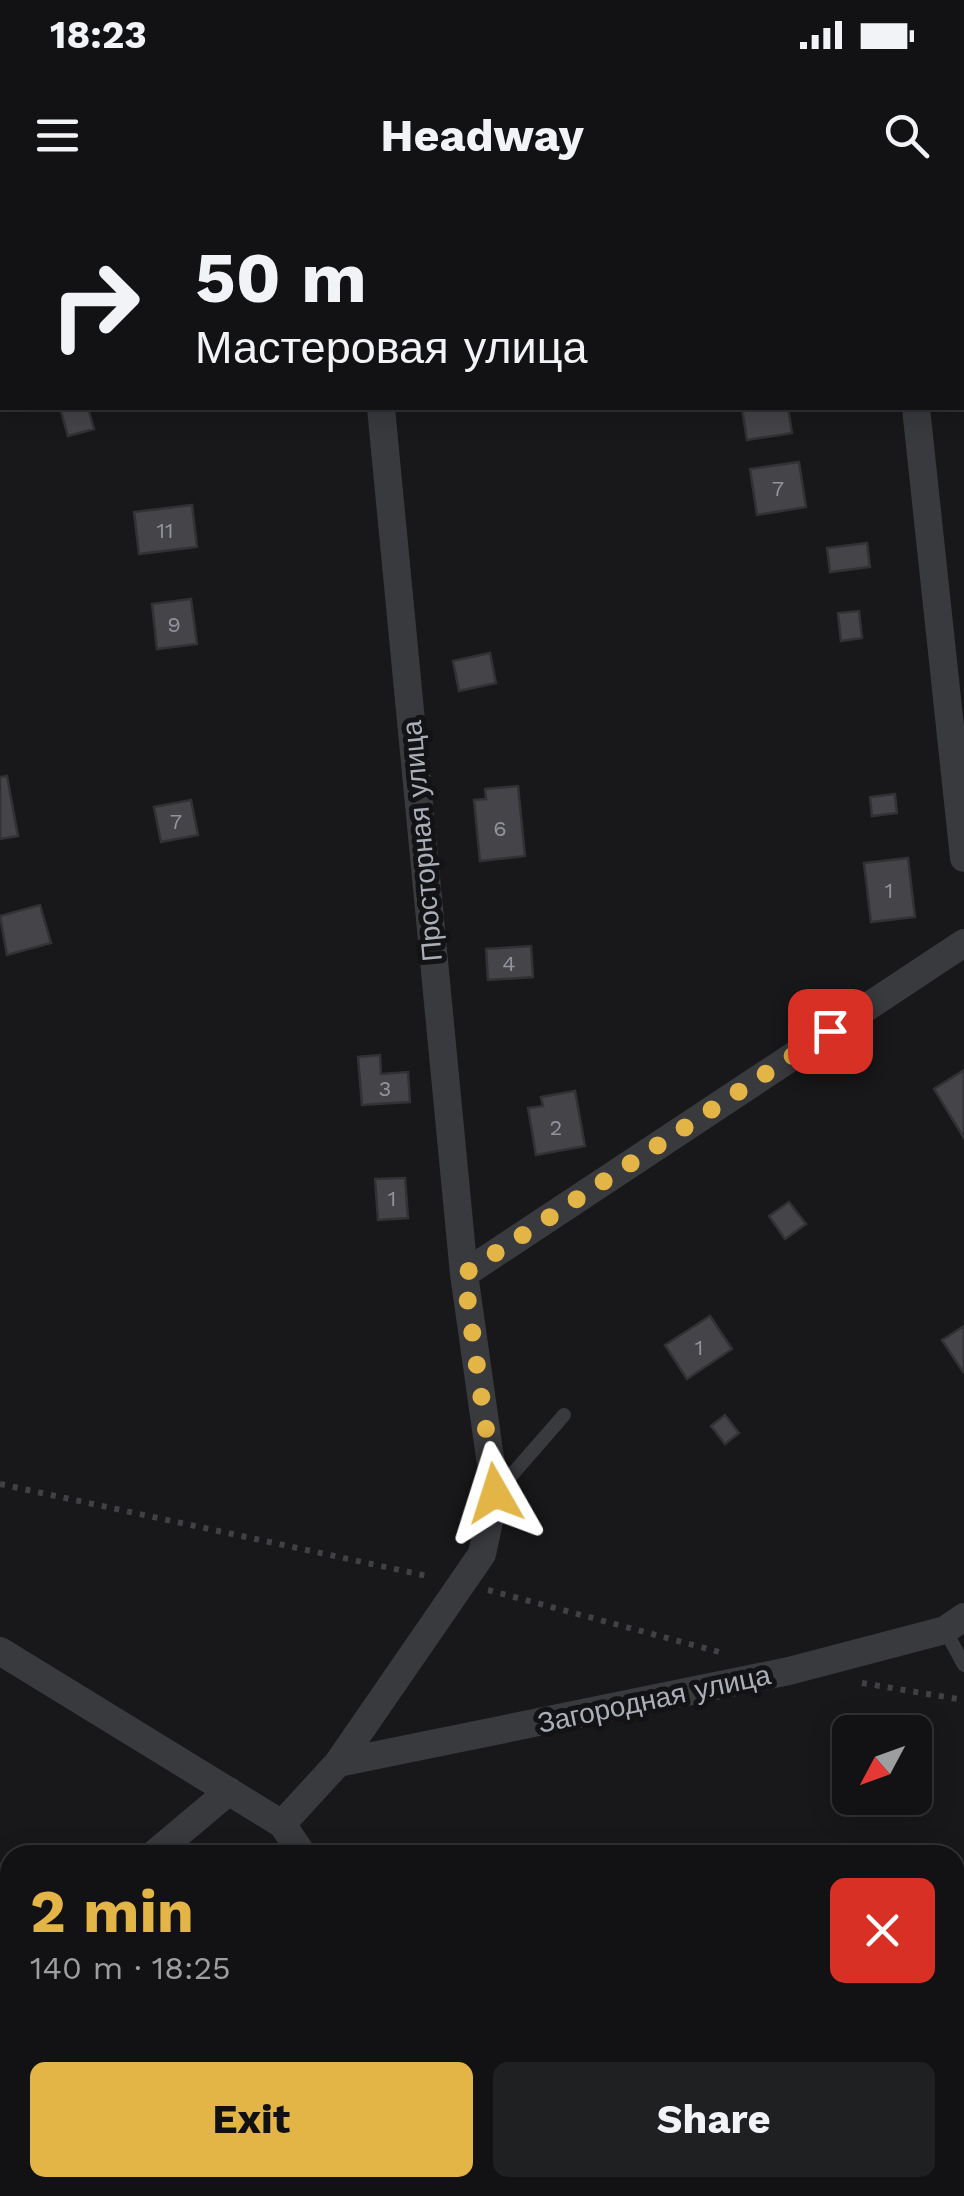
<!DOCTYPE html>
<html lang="en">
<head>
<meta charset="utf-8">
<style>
	:root { --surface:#121214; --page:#1f2022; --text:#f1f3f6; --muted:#9c9ea0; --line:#313234; --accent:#e3b446 }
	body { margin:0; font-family:"Work Sans",sans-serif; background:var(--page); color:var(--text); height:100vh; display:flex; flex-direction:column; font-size:38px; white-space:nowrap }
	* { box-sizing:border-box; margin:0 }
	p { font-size:32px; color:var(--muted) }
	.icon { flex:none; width:55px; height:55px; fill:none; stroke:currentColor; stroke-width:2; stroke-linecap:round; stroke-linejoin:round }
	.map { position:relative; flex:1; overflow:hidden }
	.panel { position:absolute; left:0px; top:1645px; width:965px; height:352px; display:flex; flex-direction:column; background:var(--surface); border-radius:30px 30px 0 0; box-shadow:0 5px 25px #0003,0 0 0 2px var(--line) }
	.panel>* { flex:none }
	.guide { position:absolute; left:0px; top:0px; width:965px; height:210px; box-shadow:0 5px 25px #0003,0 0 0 2px var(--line); background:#121214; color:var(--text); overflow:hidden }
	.needle { width:65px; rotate:229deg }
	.controls { position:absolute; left:832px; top:1515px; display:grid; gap:20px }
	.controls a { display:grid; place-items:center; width:100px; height:100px; border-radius:15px; background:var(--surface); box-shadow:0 5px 25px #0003,0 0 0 2px var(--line); font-size:50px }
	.pin { position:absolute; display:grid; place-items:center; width:85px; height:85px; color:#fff; margin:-42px; border-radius:20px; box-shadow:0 5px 15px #0006 }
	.me { position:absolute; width:110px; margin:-55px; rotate:354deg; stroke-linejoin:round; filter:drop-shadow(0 0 8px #0008) }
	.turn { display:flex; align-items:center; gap:35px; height:210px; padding:0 30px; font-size:45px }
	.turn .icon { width:130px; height:130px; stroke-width:2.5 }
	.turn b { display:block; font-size:70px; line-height:85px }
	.round { display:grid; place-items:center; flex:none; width:105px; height:105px; border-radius:15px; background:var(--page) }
	.overview { display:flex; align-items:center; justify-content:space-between; height:170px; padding:0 30px }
	h1 { font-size:60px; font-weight:700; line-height:75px; color:var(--accent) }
	.primary-button { display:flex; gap:20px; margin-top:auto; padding:20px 30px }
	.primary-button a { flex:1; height:115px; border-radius:15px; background:var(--accent); color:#111; font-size:40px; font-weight:700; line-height:115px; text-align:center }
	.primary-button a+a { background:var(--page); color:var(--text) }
	.status { display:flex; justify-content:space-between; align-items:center; height:70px; padding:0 50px; background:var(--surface); direction:ltr }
	.status svg { height:28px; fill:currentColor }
	header { display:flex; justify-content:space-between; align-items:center; height:130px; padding:0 30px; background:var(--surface); font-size:45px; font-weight:700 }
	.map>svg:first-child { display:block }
	.building { fill:#454549; stroke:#323235; stroke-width:2.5 }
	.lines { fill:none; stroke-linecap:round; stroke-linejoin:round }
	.path { stroke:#3f4145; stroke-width:6; stroke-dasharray:5 8; stroke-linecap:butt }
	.lane { stroke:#393a3e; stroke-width:14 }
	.street { stroke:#393a3e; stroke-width:28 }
	.route { stroke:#e3b446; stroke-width:18; stroke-dasharray:0 32.4 }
	.labels { text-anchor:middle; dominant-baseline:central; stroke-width:10; stroke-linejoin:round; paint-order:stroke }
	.number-label { font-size:22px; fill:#92949c }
	.street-label { font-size:28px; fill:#abafb8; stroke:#131315 }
</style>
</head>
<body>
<div class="status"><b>18:23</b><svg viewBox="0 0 49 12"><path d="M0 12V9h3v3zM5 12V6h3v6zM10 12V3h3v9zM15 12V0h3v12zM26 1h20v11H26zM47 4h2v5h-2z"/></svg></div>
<header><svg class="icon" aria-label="menu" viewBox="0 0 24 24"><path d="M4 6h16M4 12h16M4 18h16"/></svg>Headway<svg class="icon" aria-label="search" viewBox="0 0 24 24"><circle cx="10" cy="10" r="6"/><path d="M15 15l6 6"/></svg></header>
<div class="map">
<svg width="964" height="1996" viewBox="0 0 964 1996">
	<rect width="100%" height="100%" fill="#18181a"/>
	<path class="building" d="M60,208H88L94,229L68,236Z
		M742,208H788L792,233L747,240Z
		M799,262L806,307L757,315L750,269Z
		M192,305L197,347L139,354L134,312Z
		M867,343L870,367L830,372L827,348Z
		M191,399L197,444L157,449L152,404Z
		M859,411L862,438L841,441L838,413Z
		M490,453L496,483L459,491L453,461Z
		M7,576L18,636L0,639V577Z
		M518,586L525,656L480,661L474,600L486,599L485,589Z
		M895,594L897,613L872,616L870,597Z
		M191,600L198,635L161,642L154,607Z
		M908,658L915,717L871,722L864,663Z
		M40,705L51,743L7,755L0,716Z
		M531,746L533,777L488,780L486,749Z
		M380,855L381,874L408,872L410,902L362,905L358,857Z
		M964,870V938L934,889Z
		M575,891L585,946L536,955L528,908L543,906L541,897Z
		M405,978L408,1018L378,1020L375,979Z
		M789,1002L806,1024L785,1039L769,1016Z
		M710,1116L732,1149L687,1179L665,1145Z
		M964,1126V1172H963L942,1140Z
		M725,1215L739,1233L725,1244L711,1226Z"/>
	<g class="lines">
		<path class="path" d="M0,1284L432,1377
			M488,1390L723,1453
			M862,1483L964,1500"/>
		<path class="lane" d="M496,1293L564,1215
			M945,1430L964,1465
			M328,1996L339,1988"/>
		<path class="street" d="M361,0V2
			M893,0L894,2
			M916,208L964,658
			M464,1074L964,743
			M0,1451L282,1624L303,1655
			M338,1563L789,1471L945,1430L964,1417
			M282,1624L338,1563L482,1354L495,1293L464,1074L381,208
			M153,1655L229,1591
			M0,1784L10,1776
			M521,1988L526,1996"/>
	</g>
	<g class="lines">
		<path class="route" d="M495,1293L464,1074L830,831"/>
	</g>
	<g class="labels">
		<g class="number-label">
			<text x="778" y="288">7</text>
			<text x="165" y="330">11</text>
			<text x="174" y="424">9</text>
			<text x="176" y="621">7</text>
			<text x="500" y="628">6</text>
			<text x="889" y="690">1</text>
			<text x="509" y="763">4</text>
			<text x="385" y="888">3</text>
			<text x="556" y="927">2</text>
			<text x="392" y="998">1</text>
			<text x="699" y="1147">1</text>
		</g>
		<g class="street-label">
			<text transform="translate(422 641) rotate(-95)">Просторная улица</text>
			<text transform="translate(654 1499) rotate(-12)">Загородная улица</text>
		</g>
	</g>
</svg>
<div class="controls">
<a><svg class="needle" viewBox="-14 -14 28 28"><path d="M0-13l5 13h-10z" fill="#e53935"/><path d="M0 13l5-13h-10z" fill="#9c9ea0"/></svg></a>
</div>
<div class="pin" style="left:830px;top:831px;background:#d93025"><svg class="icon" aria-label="arrive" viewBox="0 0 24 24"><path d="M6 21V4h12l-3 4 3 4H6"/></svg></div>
<svg class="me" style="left:495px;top:1293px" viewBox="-20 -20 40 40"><path d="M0-17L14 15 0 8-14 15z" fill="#e3b446" stroke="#fff" stroke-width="4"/></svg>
<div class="guide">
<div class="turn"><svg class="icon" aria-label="right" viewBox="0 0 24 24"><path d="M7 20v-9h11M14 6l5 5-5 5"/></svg><div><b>50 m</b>Мастеровая улица</div></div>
</div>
<section class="panel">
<div class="overview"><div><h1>2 min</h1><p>140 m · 18:25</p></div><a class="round" style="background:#d93025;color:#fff"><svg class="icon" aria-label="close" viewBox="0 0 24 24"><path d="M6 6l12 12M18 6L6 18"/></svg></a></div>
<div class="primary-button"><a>Exit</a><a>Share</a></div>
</section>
</div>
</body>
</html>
